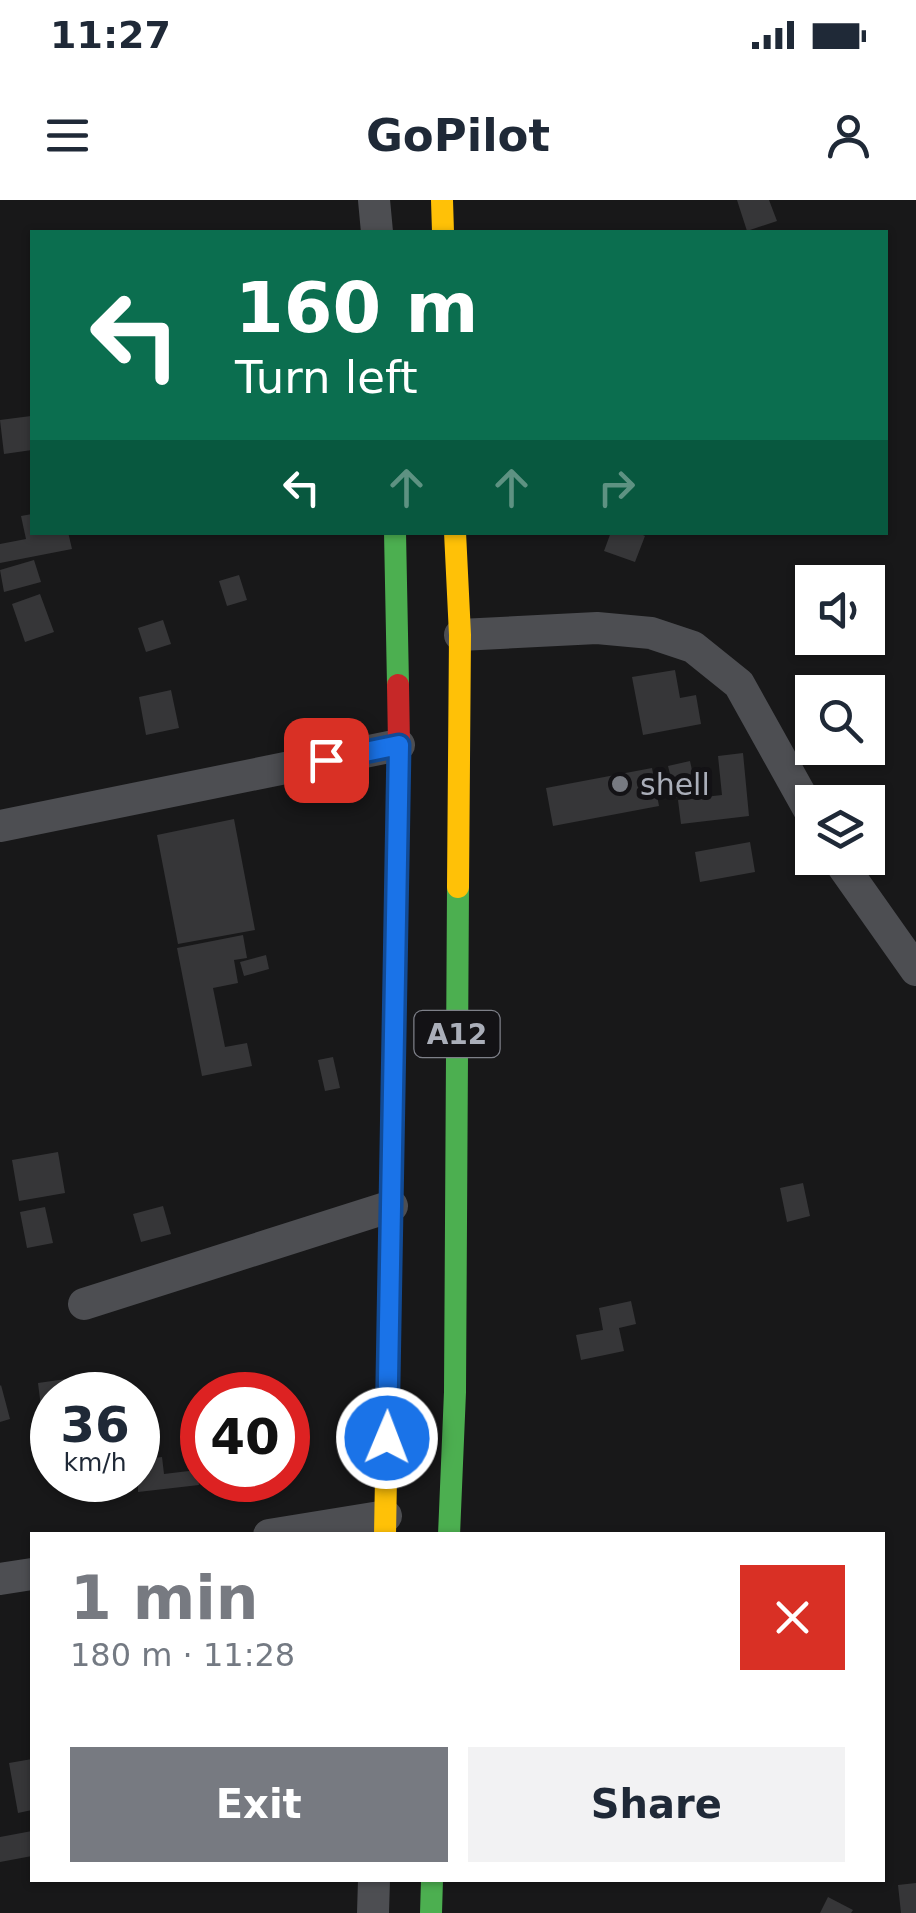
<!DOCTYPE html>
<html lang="en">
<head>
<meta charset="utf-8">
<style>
	:root { --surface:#fff; --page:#f2f2f3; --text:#1f2937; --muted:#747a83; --accent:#777a81 }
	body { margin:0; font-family:"DejaVu Sans",sans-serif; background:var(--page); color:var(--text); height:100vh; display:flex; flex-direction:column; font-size:38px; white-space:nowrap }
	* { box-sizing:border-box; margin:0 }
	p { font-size:32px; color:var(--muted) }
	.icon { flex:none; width:55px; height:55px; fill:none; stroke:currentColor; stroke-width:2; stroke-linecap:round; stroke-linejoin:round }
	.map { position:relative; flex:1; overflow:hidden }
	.side { position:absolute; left:30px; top:1332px; width:855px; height:350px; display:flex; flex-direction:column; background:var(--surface); border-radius:0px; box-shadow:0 2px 8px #0004 }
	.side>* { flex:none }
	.guide { position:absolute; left:30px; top:30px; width:858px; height:305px; border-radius:0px; box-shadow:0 2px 8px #0004; background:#0b6e4f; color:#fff; overflow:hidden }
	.fabs { position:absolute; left:795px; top:365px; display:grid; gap:20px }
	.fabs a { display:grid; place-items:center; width:90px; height:90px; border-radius:0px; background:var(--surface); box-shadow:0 2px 8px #0004; font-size:50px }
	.speed { position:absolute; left:30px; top:1172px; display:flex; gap:20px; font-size:50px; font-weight:700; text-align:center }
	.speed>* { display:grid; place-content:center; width:130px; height:130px; border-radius:50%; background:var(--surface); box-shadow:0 2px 8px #0004; line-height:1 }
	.speed small { font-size:25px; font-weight:400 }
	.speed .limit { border:15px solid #d22; background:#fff; color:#111 }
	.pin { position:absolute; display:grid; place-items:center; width:85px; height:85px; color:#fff; margin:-42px; border-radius:20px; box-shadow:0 5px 15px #0006 }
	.me { position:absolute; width:110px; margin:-55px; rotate:1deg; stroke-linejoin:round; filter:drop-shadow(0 0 8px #0008) }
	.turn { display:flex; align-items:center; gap:35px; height:210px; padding:0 40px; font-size:45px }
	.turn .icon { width:130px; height:130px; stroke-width:2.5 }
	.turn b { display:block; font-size:70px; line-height:85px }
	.lanes { display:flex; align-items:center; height:95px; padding:0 40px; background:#0003; justify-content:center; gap:50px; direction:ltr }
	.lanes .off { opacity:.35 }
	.round { display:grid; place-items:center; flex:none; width:105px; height:105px; border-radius:0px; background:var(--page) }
	.summary { display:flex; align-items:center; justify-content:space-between; height:170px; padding:0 40px }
	h1 { font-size:60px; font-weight:700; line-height:75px; color:var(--accent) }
	.cta { display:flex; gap:20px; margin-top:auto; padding:20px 40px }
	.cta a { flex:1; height:115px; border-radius:0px; background:var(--accent); color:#fff; font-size:40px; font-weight:700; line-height:115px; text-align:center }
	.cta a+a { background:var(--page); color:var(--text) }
	.status { display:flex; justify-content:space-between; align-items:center; height:70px; padding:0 50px; background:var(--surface); direction:ltr }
	.status svg { height:28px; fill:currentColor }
	header { display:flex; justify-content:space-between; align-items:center; height:130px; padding:0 40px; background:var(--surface); font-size:45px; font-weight:700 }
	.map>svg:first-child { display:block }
	.building { fill:#363638 }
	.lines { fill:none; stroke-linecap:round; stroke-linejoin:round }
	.street { stroke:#4d4e52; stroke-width:32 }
	.fast { stroke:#4caf50; stroke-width:22 }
	.slow { stroke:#ffc107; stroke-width:22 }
	.jam { stroke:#c62828; stroke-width:22 }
	.route-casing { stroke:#114b97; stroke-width:25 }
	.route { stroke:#1a73e8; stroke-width:18 }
	.poi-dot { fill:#777a81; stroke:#131215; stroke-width:4 }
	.labels { text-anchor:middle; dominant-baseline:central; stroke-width:10; stroke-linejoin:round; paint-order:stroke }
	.shield { fill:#131215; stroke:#7d7f88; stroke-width:2.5 }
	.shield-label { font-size:28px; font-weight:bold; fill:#aaaeb9 }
	.poi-label { font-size:30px; fill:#aaaeb9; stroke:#131215; text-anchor:start }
</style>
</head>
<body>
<div class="status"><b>11:27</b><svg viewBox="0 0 49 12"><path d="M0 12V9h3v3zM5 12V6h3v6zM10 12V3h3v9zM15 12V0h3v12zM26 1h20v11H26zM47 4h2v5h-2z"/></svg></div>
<header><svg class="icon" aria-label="menu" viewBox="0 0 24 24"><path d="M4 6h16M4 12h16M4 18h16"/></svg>GoPilot<svg class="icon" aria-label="person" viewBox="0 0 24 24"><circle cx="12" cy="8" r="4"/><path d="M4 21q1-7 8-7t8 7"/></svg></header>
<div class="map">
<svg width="916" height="1713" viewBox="0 0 916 1713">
	<rect width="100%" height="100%" fill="#181819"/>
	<path class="building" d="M737,0H769L777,21L747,31Z
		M31,216L32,250L4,254L0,220Z
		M32,314V332H68L72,349L0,363V344L26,339L21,316Z
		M611,332H636L645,336L635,362L604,351Z
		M34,360L41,382L4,392L0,370Z
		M239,375L247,400L227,406L219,381Z
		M40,394L54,432L25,442L12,404Z
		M163,420L171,444L146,452L138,428Z
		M675,470L680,498L696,495L701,524L643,535L632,477Z
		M171,490L179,528L146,535L139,497Z
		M743,553L749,616L681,624L678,600L722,595L718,556Z
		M690,561L697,593L676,598L668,566Z
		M652,568L659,606L553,626L546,588Z
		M234,619L255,730L178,744L157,635Z
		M750,642L755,672L700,682L695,652Z
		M243,735L247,758L234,760L238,783L213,788L225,847L247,843L252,866L202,876L177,748Z
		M266,755L269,769L244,776L240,762Z
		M333,857L340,888L325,891L318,860Z
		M58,952L65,993L19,1001L12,960Z
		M803,983L810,1016L787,1022L780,988Z
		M163,1006L171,1034L141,1042L133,1014Z
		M45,1007L53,1043L27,1048L20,1012Z
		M631,1101L636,1124L619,1128L624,1151L581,1160L576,1135L603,1130L599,1108Z
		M66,1179L68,1195H52V1206L41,1207L38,1183Z
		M1,1185L10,1219L0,1222V1186Z
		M147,1219L158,1247L138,1256V1223Z
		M162,1257L164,1274L197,1270L199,1285L138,1292V1260Z
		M32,1559V1610L18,1613L9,1563Z
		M32,1631V1656L0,1662V1637Z
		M916,1683V1713H901L898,1685Z
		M828,1697L853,1710L851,1713H820Z"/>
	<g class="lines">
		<path class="street" d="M374,0L377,32
			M460,435L597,428L651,433L693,447L739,484L812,615
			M0,626L399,545
			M837,658L916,770
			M84,1104L392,1006
			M269,1335L386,1316
			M0,1379L32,1374
			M373,1713L374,1680"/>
		<path class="fast" d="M395,332L398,485
			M449,1335L455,1192L458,687
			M431,1713L432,1680"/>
		<path class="slow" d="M442,0L443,32
			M455,332L460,435L458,687
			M385,1335L393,870"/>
		<path class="jam" d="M393,870L399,545L398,485"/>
	</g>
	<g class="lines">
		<g class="route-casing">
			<path id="route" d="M326,560L399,545L387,1238"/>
		</g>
		<use href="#route" class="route"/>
	</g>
	<circle class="poi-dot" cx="620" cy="584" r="10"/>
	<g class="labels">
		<rect class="shield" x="414.5" y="811" width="85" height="46" rx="8"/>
		<g class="shield-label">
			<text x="457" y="834">A12</text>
		</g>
		<g class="poi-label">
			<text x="640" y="584">shell</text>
		</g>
	</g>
</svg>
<div class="fabs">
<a><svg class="icon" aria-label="sound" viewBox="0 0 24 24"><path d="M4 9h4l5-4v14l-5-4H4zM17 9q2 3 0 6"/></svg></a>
<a><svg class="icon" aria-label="search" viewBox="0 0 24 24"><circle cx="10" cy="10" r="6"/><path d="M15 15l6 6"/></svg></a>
<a><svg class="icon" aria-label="layers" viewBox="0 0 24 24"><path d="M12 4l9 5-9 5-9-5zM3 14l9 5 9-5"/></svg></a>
</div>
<div class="speed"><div>36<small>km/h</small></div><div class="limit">40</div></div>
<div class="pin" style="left:326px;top:560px;background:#d93025"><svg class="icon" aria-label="arrive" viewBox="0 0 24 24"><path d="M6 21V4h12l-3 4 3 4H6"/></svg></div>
<svg class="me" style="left:387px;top:1238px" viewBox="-20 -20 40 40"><circle r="17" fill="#1a73e8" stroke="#fff" stroke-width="3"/><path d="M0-11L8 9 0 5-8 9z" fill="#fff"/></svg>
<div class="guide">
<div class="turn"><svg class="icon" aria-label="left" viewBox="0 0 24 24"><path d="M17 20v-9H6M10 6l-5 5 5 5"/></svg><div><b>160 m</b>Turn left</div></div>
<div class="lanes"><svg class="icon" aria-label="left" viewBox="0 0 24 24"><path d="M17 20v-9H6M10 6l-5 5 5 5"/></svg><svg class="icon off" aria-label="ahead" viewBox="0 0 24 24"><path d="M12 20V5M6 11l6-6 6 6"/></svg><svg class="icon off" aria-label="ahead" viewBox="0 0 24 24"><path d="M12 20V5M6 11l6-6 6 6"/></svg><svg class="icon off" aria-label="right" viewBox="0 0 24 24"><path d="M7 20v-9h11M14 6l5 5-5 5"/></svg></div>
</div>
<section class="side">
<div class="summary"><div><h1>1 min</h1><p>180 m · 11:28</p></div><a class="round" style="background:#d93025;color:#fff"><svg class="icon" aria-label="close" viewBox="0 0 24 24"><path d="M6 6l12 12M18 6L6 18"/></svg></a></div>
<div class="cta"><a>Exit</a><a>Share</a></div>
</section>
</div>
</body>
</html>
